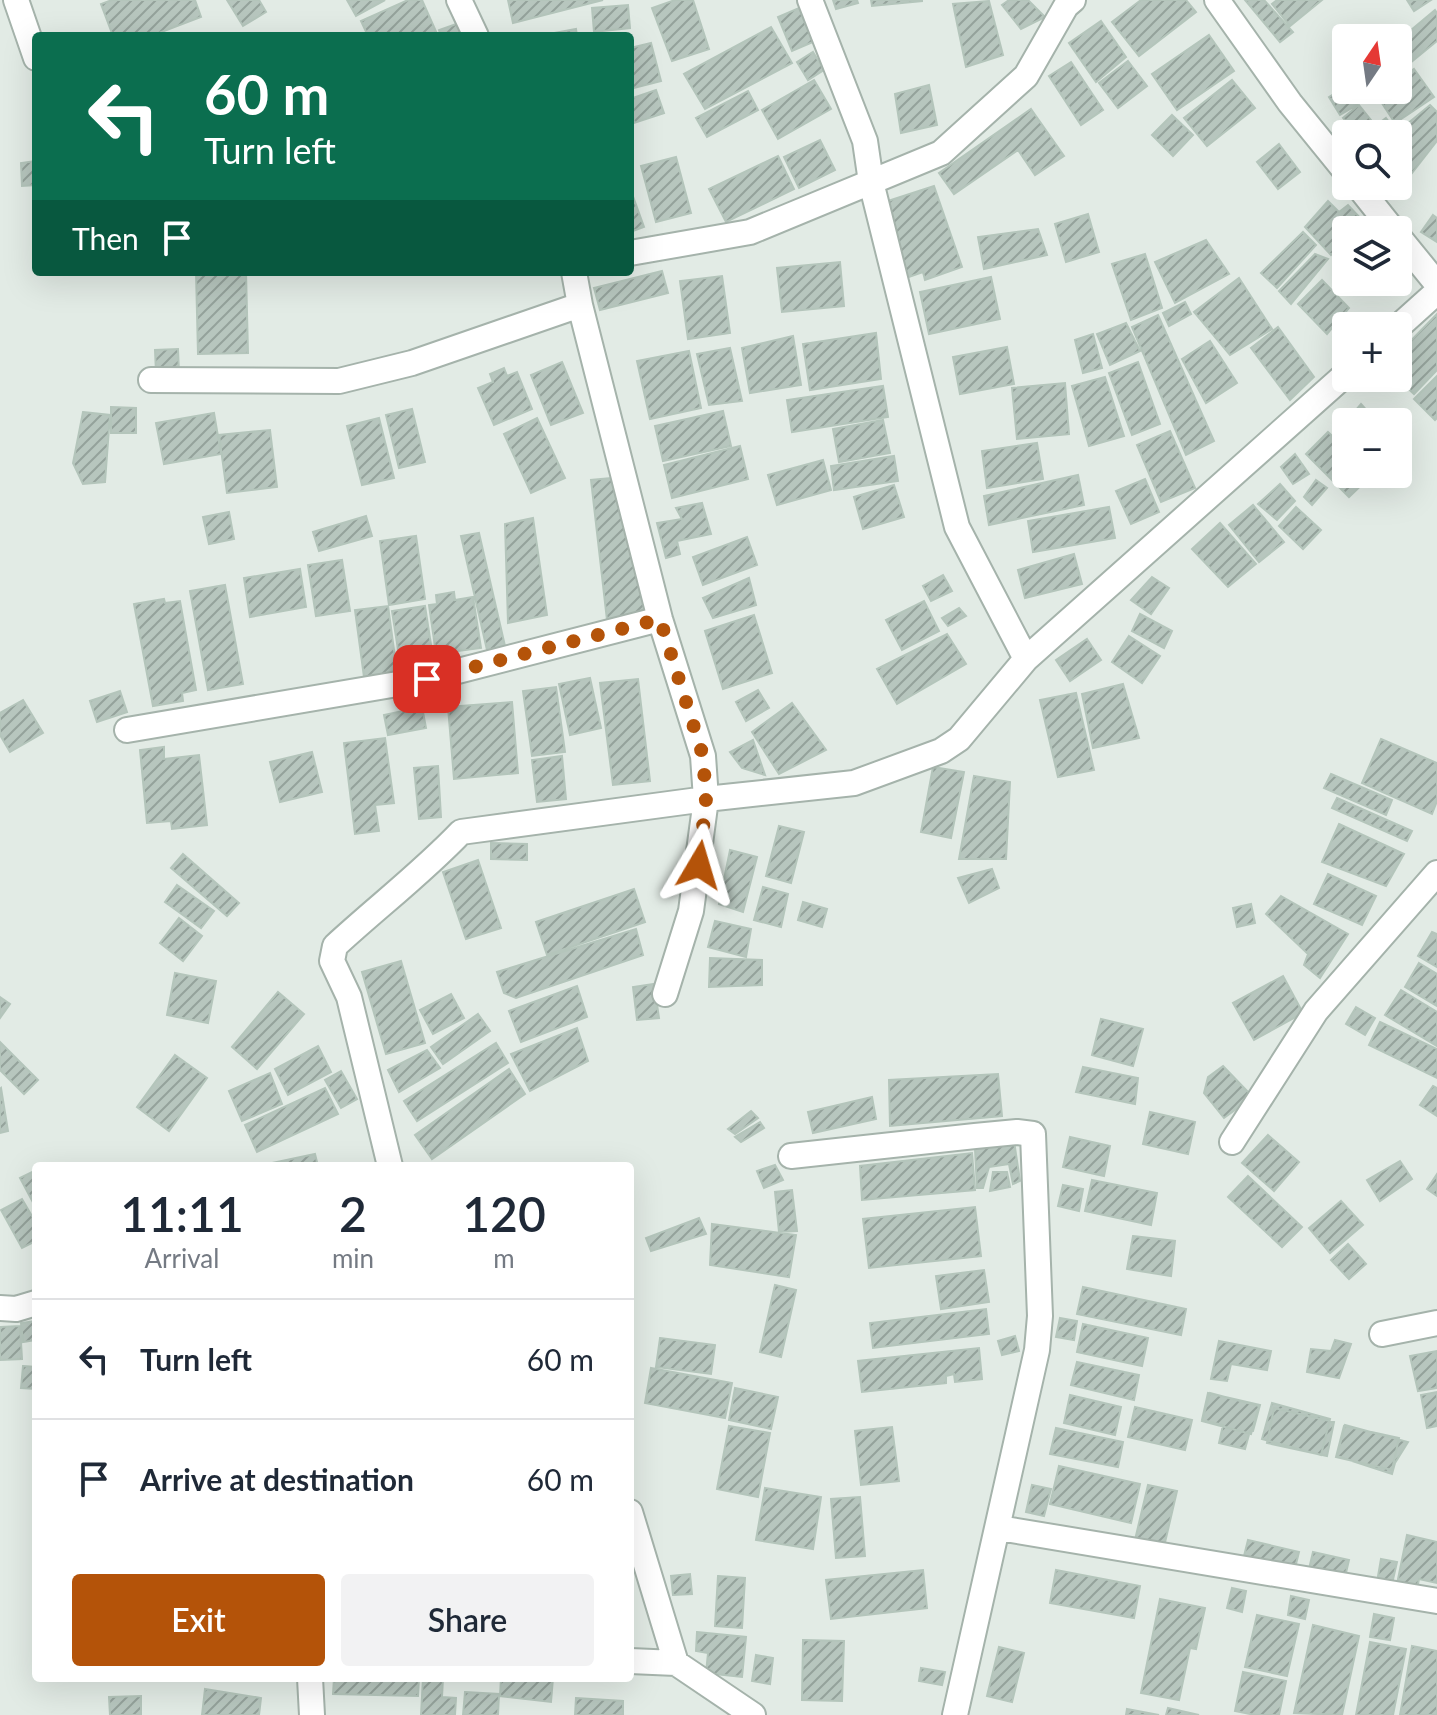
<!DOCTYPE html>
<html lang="en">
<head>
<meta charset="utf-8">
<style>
	:root { --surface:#fff; --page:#f2f2f3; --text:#1f2937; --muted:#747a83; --line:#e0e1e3; --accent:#b45309 }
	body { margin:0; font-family:Lato,sans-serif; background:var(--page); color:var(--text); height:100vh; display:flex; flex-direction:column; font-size:30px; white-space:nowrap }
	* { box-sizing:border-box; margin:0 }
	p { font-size:26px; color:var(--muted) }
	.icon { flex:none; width:44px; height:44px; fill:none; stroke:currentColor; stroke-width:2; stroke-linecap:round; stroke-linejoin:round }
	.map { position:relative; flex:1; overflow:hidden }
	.details { position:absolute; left:32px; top:1162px; width:602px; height:520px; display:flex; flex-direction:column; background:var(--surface); border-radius:8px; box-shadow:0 8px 32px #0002 }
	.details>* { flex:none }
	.top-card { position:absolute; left:32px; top:32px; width:602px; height:244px; border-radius:8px; box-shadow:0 8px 32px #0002; background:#0b6e4f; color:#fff; overflow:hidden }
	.needle { width:52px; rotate:13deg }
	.fabs { position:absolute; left:1332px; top:24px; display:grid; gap:16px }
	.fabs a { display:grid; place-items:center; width:80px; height:80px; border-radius:8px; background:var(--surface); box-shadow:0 8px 32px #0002; font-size:40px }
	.pin { position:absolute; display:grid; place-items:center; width:68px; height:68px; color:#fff; margin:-34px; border-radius:16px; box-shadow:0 4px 12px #0006 }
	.me { position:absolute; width:88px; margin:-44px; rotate:7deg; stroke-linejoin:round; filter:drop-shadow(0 0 6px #0008) }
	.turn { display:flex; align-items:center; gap:28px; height:168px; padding:0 40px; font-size:36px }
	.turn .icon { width:104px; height:104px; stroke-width:2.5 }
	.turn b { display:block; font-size:56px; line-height:68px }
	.then { display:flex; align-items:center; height:76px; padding:0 40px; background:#0003; gap:16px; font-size:30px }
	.eta { display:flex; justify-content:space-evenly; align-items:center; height:136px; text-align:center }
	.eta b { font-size:48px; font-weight:600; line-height:56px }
	.primary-button { display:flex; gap:16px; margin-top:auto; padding:16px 40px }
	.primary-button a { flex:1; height:92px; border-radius:8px; background:var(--accent); color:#fff; font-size:32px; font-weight:600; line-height:92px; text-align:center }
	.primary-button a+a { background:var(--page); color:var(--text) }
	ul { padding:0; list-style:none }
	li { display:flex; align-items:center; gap:24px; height:120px; padding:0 40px; border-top:2px solid var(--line) }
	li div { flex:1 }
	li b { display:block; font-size:30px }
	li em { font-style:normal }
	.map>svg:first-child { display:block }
	.building { fill:url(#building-hatch); stroke:#b4c5bb; stroke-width:2 }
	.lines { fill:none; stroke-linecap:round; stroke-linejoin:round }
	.minor-casing { stroke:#a5b3ab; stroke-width:28 }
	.minor { stroke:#fff; stroke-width:24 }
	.route { stroke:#b45309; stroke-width:14; stroke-dasharray:0 25.2 }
</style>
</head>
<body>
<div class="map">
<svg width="1437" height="1715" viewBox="0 0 1437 1715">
	<defs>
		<pattern id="building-hatch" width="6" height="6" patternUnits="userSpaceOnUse" patternTransform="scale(2)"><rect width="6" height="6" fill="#b7c6be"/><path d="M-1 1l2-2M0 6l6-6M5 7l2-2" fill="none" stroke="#94a29b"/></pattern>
	</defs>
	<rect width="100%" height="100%" fill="#e2ebe5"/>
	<path class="building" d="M112,0H195L201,17L151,36H113L101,4Z
		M227,0H259L266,12L243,26Z
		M347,0H385L356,16Z
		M408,0H422L438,36H368L361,21Z
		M508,0H603L513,23Z
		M675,0H693L709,49L672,61L652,8Z
		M833,0H857L858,3L836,9Z
		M871,0H922V1L872,6Z
		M1009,0H1028L1045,17L1021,29L1002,5Z
		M1141,0H1186L1196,12L1139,56L1112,22Z
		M1245,0H1264L1293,32L1280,42Z
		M1277,0H1322L1290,26L1272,4Z
		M1407,0H1431L1414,11Z
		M989,1L1003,55L966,67L953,4Z
		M628,5L630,28L594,32L592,8Z
		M799,8L813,42L792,51L778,17Z
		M1435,10L1437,13V41L1398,73V41Z
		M1101,21L1126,57L1096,82L1069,43Z
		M459,23L464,36H441L439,30Z
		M771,27L792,63L705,109L684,74Z
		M576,29L577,36H543V35Z
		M1209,35L1234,71L1177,110L1152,74Z
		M651,43L661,81L630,89V48Z
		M813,52L824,70L808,80L797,62Z
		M1128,61L1147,86L1118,108L1099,83Z
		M1071,62L1103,110L1081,125L1049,76Z
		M1414,69L1434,97L1395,123L1376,94L1382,90H1398V80Z
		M814,80L831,109L778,139L762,110Z
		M1232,80L1255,108L1207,146L1184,118Z
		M929,85L937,125L901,133L895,94Z
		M1345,87L1357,105L1340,115L1329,97Z
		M656,90L664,113L634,123L630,99Z
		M1353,90H1377L1363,102Z
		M748,91L758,110L707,137L696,118Z
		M1359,105L1371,120L1356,133L1343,118Z
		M1430,105L1437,112V141L1412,173L1398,158V134H1395Z
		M1031,109L1064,156L1035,175L1018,150L954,194L939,173Z
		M1172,115L1193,135L1173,156L1152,135Z
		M1386,118L1393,127L1384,134H1365Z
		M820,140L835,170L799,188L784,157Z
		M1279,144L1300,172L1278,189L1257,162Z
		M778,156L794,189L726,222L709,189Z
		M676,157L691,213L656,222L641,166Z
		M36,161V185L22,186L21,163Z
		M1398,182L1402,186L1391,196L1380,186H1398Z
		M934,186L962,267L925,280L923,272L906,278L882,203Z
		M630,188L644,227L630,232Z
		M1328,201L1339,212L1348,205L1364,222L1356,230H1346V240L1331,255L1305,227Z
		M1088,214L1099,252L1066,262L1055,224Z
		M1433,215L1437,218V242L1421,232Z
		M1038,229L1047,255L984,269L978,237Z
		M1303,232L1316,245L1277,288L1261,273Z
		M1206,240L1229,274L1175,303L1155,262Z
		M1145,254L1162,308L1131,320L1112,264Z
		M1315,254L1328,259L1291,304L1279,291Z
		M840,262L844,306L782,312L777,268Z
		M662,271L668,293L600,310L594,288Z
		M196,272H246L248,353L198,354Z
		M722,276L730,333L688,339L680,281Z
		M991,277L1000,319L929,334L920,292Z
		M1239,278L1272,329L1230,355L1194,312Z
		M1322,280L1349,308L1327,334L1298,304Z
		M1185,302L1191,314L1169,326L1163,313Z
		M1437,314V370L1414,394L1397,378L1398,354Z
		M1158,315L1214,441L1186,455L1132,327Z
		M1126,323L1140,351L1110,365L1097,334Z
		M1278,327L1314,377L1290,400L1251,348Z
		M876,333L881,379L810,390L803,344Z
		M1093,334L1102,368L1083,373L1075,340Z
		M793,336L801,385L750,393L742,348Z
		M1210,341L1237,383L1206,403L1182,359Z
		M1007,347L1014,384L960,394L953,357Z
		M730,348L742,401L709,405L697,354Z
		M178,349L179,372L156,373L155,350Z
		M689,351L701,408L650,419L637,361Z
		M562,362L583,413L551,425L531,375Z
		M1138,362L1160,424L1132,435L1109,373Z
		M504,368L507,376L517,372L532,409L494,425L478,388L493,382L490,374Z
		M1437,376V418L1435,420L1414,399Z
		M1105,377L1124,436L1089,446L1072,386Z
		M1065,383L1069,434L1017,439L1012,388Z
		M883,386L888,417L792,432L787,400Z
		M1361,404L1377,422H1346V437L1339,430Z
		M111,407L136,408V433H111Z
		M412,409L425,462L399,468L386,415Z
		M723,411L731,446L663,461L655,426Z
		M83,412L110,415L105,482L83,484L73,463Z
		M214,413L221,454L164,464L156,423Z
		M379,418L394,478L362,485L347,426Z
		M537,418L565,478L531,493L504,434Z
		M883,420L890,453L839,462L833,429Z
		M270,430L277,487L227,493L219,435Z
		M1170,431L1195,488L1161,502L1137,445Z
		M1328,432L1346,449V474L1372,475L1349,497L1306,454Z
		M1037,443L1043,479L987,488L982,451Z
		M740,446L748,479L672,498L664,465Z
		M1295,454L1309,474L1293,484L1281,467Z
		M894,456L898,481L834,490L831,466Z
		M823,460L831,490L777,505L768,475Z
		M1078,475L1084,505L989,525L984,496Z
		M611,478L648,611L607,620L591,480Z
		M1145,479L1159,512L1131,524L1116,491Z
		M1316,480L1327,488L1312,505L1304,497Z
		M1280,484L1295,501L1277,520L1258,504Z
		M894,485L904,517L863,529L854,497Z
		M702,503L711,534L677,541L680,554L666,558L657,523L682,519L676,508Z
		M1253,505L1284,542L1259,562L1229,525Z
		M1109,507L1115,538L1033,552L1028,521Z
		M1296,507L1321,530L1303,549L1279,526Z
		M229,512L234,539L209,544L203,517Z
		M366,516L372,536L319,551L313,532Z
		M533,518L547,615L508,623L505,524Z
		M1220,523L1256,564L1228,587L1192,549Z
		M479,533L505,646L487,650L461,536Z
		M416,536L425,599L389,605L380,541Z
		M747,537L757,565L703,585L693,557Z
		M1074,554L1082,584L1025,598L1018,570Z
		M342,560L350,611L316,616L308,565Z
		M300,569L306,607L250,617L244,578Z
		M943,575L952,591L931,601L923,586Z
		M1152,577L1169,588L1151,614L1131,600Z
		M749,578L756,605L713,618L703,598Z
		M225,585L243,684L208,690L190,591Z
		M454,592L455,600L473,597L481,648L436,654L429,605L437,604L436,595Z
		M164,599L165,603L180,601L196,690L182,693L183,701L153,706L134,604Z
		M924,601L939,631L902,650L886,620Z
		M388,606L397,672L364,677L355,610Z
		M425,606L434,664L401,669L392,611Z
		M959,608L966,616L948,626L942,618Z
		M1140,614L1172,631L1164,648L1132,631Z
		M754,615L772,673L723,689L705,631Z
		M947,634L966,664L897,704L877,669Z
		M1129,636L1160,656L1142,683L1112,662Z
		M1087,639L1101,660L1070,681L1056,660Z
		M590,678L601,728L570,735L559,684Z
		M638,679L650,781L613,785L600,683Z
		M1123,684L1139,738L1093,748L1082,694Z
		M556,687L565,752L532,756L523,691Z
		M758,690L769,708L746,721L736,702Z
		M120,691L127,712L97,722L90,701Z
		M1076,693L1094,770L1058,777L1040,700Z
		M23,700L43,733L10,752L0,735V713Z
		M512,702L518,773L454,779L448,707Z
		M792,703L826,750L779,774L752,732Z
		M422,707L426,728L388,735L384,715Z
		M385,738L394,803L375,805L379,831L355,834L344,743Z
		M1381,739L1437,763V801L1432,814L1362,783Z
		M753,740L765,775L742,768L730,752Z
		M164,747V759L199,755L207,825L172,829L171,821L147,823L140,750Z
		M312,752L322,792L280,802L270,762Z
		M562,756L566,799L537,802L532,760Z
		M438,766L441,817L419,819L414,768Z
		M933,767L964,772L951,838L921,832Z
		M1331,774L1392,800L1386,815L1324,788Z
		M974,776L1010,782L1006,859H959Z
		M1337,798L1412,831L1407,841L1332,808Z
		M1339,824L1404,854L1386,886L1322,862Z
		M779,826L804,832L791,883L766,876Z
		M491,843L527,844V860L491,859Z
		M730,850L757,857L743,912L719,904Z
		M183,854L239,903L227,916L171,868Z
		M478,860L501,928L466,939L443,872Z
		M992,869L999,888L969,903L958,878Z
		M1328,874L1376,896L1362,925L1314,904Z
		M177,885L214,911L201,928L165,902Z
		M763,887L788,894L781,927L754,920Z
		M634,889L645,922L547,955L536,922Z
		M1281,896L1348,934L1320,978L1304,965L1308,954L1266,914Z
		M803,902L827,909L822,927L798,920Z
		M1251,904L1255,923L1237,927L1233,908Z
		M179,918L202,936L183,961L160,943Z
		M715,921L751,929L746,957L708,947Z
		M636,929L643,955L516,998L504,993L497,972Z
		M1432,932L1437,934V967L1418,956Z
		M710,958L762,960V985L709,987Z
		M401,961L425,1043L386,1054L362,972Z
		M1419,963L1437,974V1006L1405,987Z
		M175,973L216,981L208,1023L167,1015Z
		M1283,976L1303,1013L1254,1040L1233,1003Z
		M654,984L659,1018L637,1020L633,987Z
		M577,986L587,1017L521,1042L509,1011Z
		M1401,990L1437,1012V1046L1385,1015Z
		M278,992L304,1014L257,1069L232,1047Z
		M451,994L464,1018L433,1034L420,1010Z
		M0,997L10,1004L0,1018Z
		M1356,1007L1375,1018L1365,1035L1346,1024Z
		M478,1014L490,1031L443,1064L431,1047Z
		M1101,1019L1143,1029L1133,1066L1092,1055Z
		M1380,1022L1437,1049V1078L1369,1045Z
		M577,1028L588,1061L530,1091L511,1054Z
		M0,1042L38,1080L24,1094L0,1070Z
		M496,1043L508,1063L417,1121L404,1101Z
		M318,1046L331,1072L288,1095L275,1069Z
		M427,1050L440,1068L399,1092L388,1070Z
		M175,1055L207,1078L169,1131L137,1107Z
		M1223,1066L1253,1097L1224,1118L1204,1093L1208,1077Z
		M1083,1067L1138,1078L1135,1104L1076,1092Z
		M509,1069L525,1094L432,1159L415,1135Z
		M341,1071L357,1099L341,1108L325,1080Z
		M270,1073L282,1104L242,1121L229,1091Z
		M998,1074L1002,1116L890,1126L889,1080Z
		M1433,1086L1437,1088V1116L1420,1105Z
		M1,1088L8,1131L0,1133V1089Z
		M325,1088L338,1114L257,1152L245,1125Z
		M872,1097L876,1119L813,1133L808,1112Z
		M751,1111L758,1118L735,1134L728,1129Z
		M1150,1112L1195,1122L1188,1154L1143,1144Z
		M760,1122L764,1128L741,1142L735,1137Z
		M1268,1135L1299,1162L1274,1191L1242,1163Z
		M1070,1137L1110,1146L1104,1176L1063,1167Z
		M1014,1141L1020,1181L1013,1184L1009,1164L989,1167L983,1188H977L975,1149Z
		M972,1153L975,1190L862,1200L860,1166Z
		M315,1154L318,1166H258Z
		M1400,1161L1412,1179L1380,1201L1367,1180Z
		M775,1165L783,1180L764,1188L757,1171Z
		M36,1170V1208L20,1178Z
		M993,1172H1007L1010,1187L990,1191Z
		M1437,1174V1196L1427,1189Z
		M1248,1176L1302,1227L1282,1247L1228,1197Z
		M1092,1180L1157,1193L1151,1225L1085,1211Z
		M1063,1185L1083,1189L1079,1211L1058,1206Z
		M792,1190L797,1231L779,1232L775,1192Z
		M22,1199L36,1223V1241L22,1248L1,1210Z
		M1341,1201L1363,1225L1330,1253L1309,1228Z
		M975,1207L981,1256L869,1268L863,1219Z
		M699,1218L706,1234L651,1251L646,1238Z
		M712,1224L796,1235L789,1277L710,1265Z
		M1133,1236L1175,1241L1171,1276L1127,1269Z
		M1348,1244L1366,1264L1349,1279L1331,1260Z
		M984,1270L989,1302L941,1309L936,1276Z
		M775,1285L796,1290L781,1357L760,1352Z
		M1083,1287L1186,1309L1181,1335L1077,1314Z
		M986,1309L989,1334L873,1348L870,1323Z
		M1060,1318L1077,1321L1074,1340L1056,1337Z
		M36,1321V1340L23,1342L21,1323Z
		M1083,1324L1148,1338L1142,1366L1077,1352Z
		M20,1326L22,1359L0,1360V1327Z
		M1015,1336L1019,1351L1002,1355L998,1341Z
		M660,1338L715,1345L711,1374L656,1367Z
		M1335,1340L1351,1344L1339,1378L1307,1372L1311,1349L1331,1351Z
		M1219,1341L1271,1351L1267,1370L1231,1364L1227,1381L1211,1379Z
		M979,1348L982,1379L955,1382L954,1374L946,1376V1383L862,1392L858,1361Z
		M1437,1351V1388L1418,1391L1410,1356Z
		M1077,1362L1139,1375L1134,1400L1071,1385Z
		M23,1366L36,1367V1389L21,1388Z
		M651,1368L732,1383L725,1418L645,1403Z
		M735,1388L778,1397L771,1429L729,1420Z
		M1437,1392V1426L1427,1428L1421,1395Z
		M1208,1393L1260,1405L1253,1431H1250L1245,1449L1219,1443L1223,1425L1202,1420Z
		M1210,1393L1259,1406L1251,1434L1202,1421Z
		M1070,1395L1121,1407L1115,1435L1064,1423Z
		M1272,1403L1330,1419L1321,1455L1262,1439Z
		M1135,1407L1192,1420L1185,1450L1128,1437Z
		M1274,1408L1334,1422L1327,1456L1267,1443Z
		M1345,1425L1408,1442L1395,1463L1392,1474L1337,1456Z
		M729,1426L770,1433L758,1497L717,1489Z
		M1344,1426L1399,1438L1392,1470L1336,1457Z
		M892,1427L899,1481L861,1485L855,1431Z
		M1056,1428L1123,1442L1118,1467L1050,1454Z
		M1059,1466L1140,1484L1131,1523L1050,1504Z
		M1032,1485L1051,1489L1044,1516L1026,1512Z
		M1148,1485L1177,1491L1163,1551L1134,1544Z
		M765,1488L821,1497L813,1549L756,1540Z
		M860,1497L865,1556L836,1558L831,1499Z
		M1407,1535L1437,1542V1583L1419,1579L1417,1589L1397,1584Z
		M1248,1540L1299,1552L1295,1568L1244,1556Z
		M1313,1552L1349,1560L1345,1577L1309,1569Z
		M1381,1559L1397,1562L1392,1584L1377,1582Z
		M923,1570L927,1608L831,1619L826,1580Z
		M1056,1570L1140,1586L1134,1618L1050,1603Z
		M690,1574L692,1594L673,1595L671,1576Z
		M718,1576L745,1578L742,1628L715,1626Z
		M1232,1588L1246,1591L1242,1612L1227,1608Z
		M1291,1596L1309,1600L1305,1619L1288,1615Z
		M1160,1599L1205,1608L1196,1649L1190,1648L1179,1700L1141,1693Z
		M1374,1614L1394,1618L1390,1640L1370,1637Z
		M1257,1615L1299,1624L1287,1676L1245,1667Z
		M1313,1625L1359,1636L1342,1715L1294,1713Z
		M697,1632L746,1637L742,1677L706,1673L708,1653L696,1651Z
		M803,1640L844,1641L842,1701L802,1700Z
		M1370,1642L1406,1649L1393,1715H1356Z
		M1412,1646L1437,1651V1715H1400Z
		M999,1647L1024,1653L1012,1702L987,1696Z
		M756,1655L773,1658L770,1684L752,1681Z
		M921,1668L945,1672L942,1685L919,1681Z
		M1243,1672L1286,1681L1279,1715H1255L1235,1711Z
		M334,1678H419L418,1696L333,1694Z
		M423,1678H443L442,1697L456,1698L455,1715H421Z
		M501,1678H553L551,1702L500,1696Z
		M205,1689L261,1698L259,1715H202Z
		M465,1692L499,1694L498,1715H463Z
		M141,1696V1715H110L109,1697Z
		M576,1698L623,1701V1715H575Z
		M1168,1708L1199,1715H1166Z
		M1127,1709L1159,1715H1126Z"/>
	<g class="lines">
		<g class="minor-casing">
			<path id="minor" d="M16,0L36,58
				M459,0L476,36
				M810,0L865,141L871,182L957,527L1026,659
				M1217,0L1290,103L1346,172
				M1358,186L1393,230
				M1398,236L1437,284
				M630,253L750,232L941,153L1026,76L1066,6L1073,0
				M574,272L580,305L660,619L703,756L706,799L691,911L665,994
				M1398,327L1437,292
				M151,380L339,381L412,363L580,305
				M127,730L427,679L660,619
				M1232,1142L1316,1011L1437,873
				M791,1156L975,1136L1017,1132L1033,1134L1040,1316L1037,1350L955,1715
				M390,1166L349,997L332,961L335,946C376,908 422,873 461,832L706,799L854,783L941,751L959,739L1026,659L1346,374
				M0,1308L16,1309L36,1303
				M1382,1334L1437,1323
				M630,1512L676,1663L753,1715
				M999,1528L1437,1601
				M630,1661L676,1663
				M310,1678L312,1715"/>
		</g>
		<use href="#minor" class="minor"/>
	</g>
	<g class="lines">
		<path class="route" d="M427,679L660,619L703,756L706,799L699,865"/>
	</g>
</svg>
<div class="fabs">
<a><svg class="needle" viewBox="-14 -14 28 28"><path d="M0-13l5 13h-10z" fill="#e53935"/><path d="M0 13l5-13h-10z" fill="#747a83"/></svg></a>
<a><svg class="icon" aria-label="search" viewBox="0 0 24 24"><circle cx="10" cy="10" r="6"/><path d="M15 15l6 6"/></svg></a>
<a><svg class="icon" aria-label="layers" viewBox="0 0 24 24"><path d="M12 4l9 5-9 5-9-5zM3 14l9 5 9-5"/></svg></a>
<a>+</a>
<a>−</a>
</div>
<div class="pin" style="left:427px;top:679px;background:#d93025"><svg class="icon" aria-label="arrive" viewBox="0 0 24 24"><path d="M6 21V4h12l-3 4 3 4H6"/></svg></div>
<svg class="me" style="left:699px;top:865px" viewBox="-20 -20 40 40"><path d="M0-17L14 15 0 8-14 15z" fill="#b45309" stroke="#fff" stroke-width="4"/></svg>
<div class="top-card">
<div class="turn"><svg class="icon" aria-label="left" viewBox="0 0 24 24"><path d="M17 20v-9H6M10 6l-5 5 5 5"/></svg><div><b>60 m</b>Turn left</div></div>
<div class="then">Then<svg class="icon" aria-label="arrive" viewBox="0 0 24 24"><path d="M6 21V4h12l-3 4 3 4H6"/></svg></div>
</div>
<section class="details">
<div class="eta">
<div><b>11:11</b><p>Arrival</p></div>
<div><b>2</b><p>min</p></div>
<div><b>120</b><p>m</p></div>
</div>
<ul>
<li><svg class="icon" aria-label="left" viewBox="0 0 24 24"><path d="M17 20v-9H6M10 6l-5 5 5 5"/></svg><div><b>Turn left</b></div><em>60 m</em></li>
<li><svg class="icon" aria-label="arrive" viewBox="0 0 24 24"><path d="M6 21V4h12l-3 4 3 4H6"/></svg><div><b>Arrive at destination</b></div><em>60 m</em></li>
</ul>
<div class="primary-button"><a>Exit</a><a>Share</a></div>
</section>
</div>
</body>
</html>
